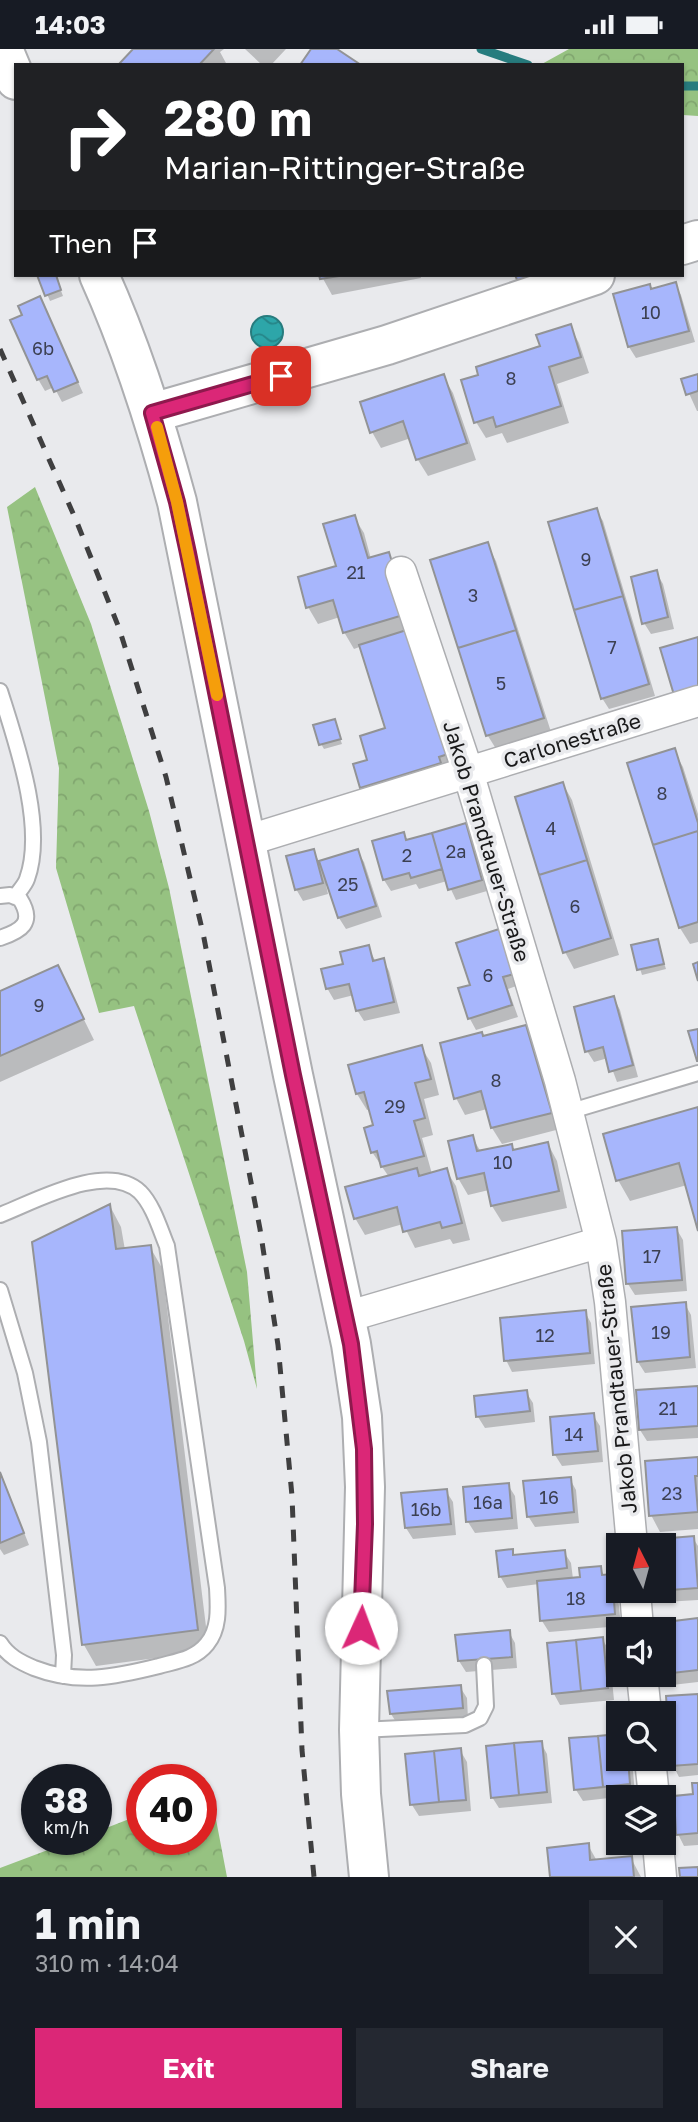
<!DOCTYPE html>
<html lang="en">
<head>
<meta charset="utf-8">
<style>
	:root { --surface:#171b24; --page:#242831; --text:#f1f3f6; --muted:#9ea1a6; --accent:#db2777 }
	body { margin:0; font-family:"Golos Text",sans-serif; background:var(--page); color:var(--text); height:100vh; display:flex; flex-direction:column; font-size:26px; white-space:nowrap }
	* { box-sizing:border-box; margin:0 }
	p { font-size:23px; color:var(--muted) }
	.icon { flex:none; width:38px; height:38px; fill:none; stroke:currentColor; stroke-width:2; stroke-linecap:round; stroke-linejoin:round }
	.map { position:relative; height:1828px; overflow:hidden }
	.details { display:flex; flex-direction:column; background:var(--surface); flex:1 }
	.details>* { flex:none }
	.banner { position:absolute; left:14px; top:14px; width:670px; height:214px; border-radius:0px; box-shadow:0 2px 5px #0004; background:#202124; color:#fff; overflow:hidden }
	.needle { width:46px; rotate:354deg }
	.controls { position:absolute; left:606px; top:1484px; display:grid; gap:14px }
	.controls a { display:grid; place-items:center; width:70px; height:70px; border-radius:0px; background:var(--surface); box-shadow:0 2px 5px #0004; font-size:35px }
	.speed { position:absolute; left:21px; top:1715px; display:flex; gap:14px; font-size:35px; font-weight:700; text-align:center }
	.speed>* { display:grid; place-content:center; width:91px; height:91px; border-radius:50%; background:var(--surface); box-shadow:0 2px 5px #0004; line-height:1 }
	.speed small { font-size:18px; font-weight:400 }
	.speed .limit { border:10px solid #d22; background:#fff; color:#111 }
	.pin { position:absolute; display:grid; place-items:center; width:60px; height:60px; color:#fff; margin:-30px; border-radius:14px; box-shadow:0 4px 10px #0006 }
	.me { position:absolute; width:77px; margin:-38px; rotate:2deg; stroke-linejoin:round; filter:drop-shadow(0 0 5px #0008) }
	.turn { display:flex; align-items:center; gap:24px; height:147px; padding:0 35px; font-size:32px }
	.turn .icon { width:91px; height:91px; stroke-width:2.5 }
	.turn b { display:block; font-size:49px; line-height:60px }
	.then { display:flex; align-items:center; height:66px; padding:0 35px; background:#0003; gap:14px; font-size:26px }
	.round { display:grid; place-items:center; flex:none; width:74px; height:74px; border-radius:0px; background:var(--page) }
	.headline { display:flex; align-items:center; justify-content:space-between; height:119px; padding:0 35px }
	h1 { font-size:42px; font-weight:700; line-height:52px }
	.action { display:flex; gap:14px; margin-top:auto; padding:14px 35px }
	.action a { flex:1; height:80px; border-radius:0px; background:var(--accent); color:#fff; font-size:28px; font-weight:700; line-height:80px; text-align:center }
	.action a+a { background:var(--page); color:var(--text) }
	.status { display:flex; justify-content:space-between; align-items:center; height:49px; padding:0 35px; background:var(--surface); direction:ltr }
	.status svg { height:19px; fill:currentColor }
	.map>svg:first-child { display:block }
	.forest { fill:url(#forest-crowns) }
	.water { fill:url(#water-waves); stroke:#277c7e; stroke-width:2 }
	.shadow { fill:#0003 }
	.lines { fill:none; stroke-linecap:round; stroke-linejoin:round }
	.stream { stroke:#277c7e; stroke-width:9 }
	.building { fill:#a7b6fc; stroke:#929395; stroke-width:2 }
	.lane-casing { stroke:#adaeb1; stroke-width:18 }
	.street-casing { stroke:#adaeb1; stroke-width:33 }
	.secondary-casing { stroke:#adaeb1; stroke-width:42 }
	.lane { stroke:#fff; stroke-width:14 }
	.street { stroke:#fff; stroke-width:30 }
	.secondary { stroke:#fff; stroke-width:38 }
	.rail { stroke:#3f3f40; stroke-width:5; stroke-dasharray:12 12; stroke-linecap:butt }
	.route-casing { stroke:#8e194d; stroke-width:18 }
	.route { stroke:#db2777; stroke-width:12 }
	.slow { stroke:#f59e0b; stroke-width:12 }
	.labels { text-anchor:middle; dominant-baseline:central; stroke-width:7; stroke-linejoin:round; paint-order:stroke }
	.number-label { font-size:18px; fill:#3c4052 }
	.street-label { font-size:21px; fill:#19191a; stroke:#e9eaed }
</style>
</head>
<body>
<div class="status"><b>14:03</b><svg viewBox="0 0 49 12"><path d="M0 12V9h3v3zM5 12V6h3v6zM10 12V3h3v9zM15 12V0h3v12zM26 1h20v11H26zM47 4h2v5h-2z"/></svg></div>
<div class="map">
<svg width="698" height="1828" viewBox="0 0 698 1828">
	<defs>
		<pattern id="forest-crowns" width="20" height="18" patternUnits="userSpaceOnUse" patternTransform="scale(1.75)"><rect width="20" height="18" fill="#96c281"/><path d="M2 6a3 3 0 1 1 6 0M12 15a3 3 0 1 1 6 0" fill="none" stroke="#81a66f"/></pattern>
		<pattern id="water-waves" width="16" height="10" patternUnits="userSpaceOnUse" patternTransform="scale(1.75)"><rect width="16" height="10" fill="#2da6a9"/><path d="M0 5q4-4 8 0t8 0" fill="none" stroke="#268689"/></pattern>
	</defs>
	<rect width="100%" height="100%" fill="#e9eaed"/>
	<path class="forest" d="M569,0H698V67L683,66L682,16H540Z
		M35,438L91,575L149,762L169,839L247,1223L257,1340L244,1292L134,957L99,964L56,819L59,719L7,458Z
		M210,1739L227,1828H0V1819L77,1790H96V1783L142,1765V1790H201V1743Z"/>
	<path class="water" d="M251 283a16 16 0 1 1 32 0a16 16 0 1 1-32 0Z"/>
	<path class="shadow" d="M135,0H224L220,3L226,14L224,16H120Z
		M245,0H286L271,16H262Z
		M39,226H55L63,247L50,252Z
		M321,226H420L421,229L332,246Z
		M675,235L681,246L695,293L636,309L629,298L651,241Z
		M40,249L83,344L62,353L54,338L45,342L38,330L24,267Z
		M570,277L579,294L589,324L557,335L569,374L507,394L502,384L486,389L476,373L542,298Z
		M443,327L453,344L476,411L428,427L418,411L411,389L381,399L372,383Z
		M698,327V362H697L683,331Z
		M596,461L603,472L655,647L609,660L602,649Z
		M354,468L364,484L371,510L388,505L397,521L459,721L371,755L361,738L369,712L387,680L362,597L354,600L344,583L340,568L318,575L308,558L338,518Z
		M487,495L496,512L552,686L498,703L488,687L432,512Z
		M656,523L663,535L674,580L651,585L644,574Z
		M334,672L342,695L324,700L321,695Z
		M674,702L683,718L698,765V893L690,895L680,879L629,715Z
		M563,735L572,751L619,906L574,920L565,903Z
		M465,776L472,787L487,842L456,851L447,832L419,840L416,835L391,842L384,831L374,793L403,785L407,792Z
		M313,802L320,814L357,802L364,813L382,868L346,880L339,869L328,835L326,836L328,845L303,852L296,840Z
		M498,882L519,936L508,940L518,968L476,981L470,970L460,940L472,937Z
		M657,892L666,920L642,926L633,897Z
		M368,898L376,913L383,911L389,922L400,964L364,972L357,961L354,946L334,951L327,939Z
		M58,918L94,991L0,1033V944Z
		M614,949L620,961L638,1028L617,1033L608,1009L594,1013L587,1002Z
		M525,978L534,995L560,1080L502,1095L492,1079L487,1060L465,1066L456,1049L483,989Z
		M421,998L431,1014L439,1046L424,1050L433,1086L422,1089L432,1125L446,1121L456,1137L470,1191L453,1195L450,1190L415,1199L403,1175L365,1186L355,1169L389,1128L372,1103L375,1077L371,1060L367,1061L357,1045Z
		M698,1059V1176L687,1136L630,1152L618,1131Z
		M472,1088L481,1103L511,1097L514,1103L548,1095L557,1112L567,1159L502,1173L492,1157L489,1141L468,1146L458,1129Z
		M110,1157L121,1178L125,1201L150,1198L162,1219L209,1602L96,1617L84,1596L34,1194Z
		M676,1179L683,1191L687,1242L635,1246L628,1235Z
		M685,1255L691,1266L696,1319L645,1324L638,1313Z
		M585,1263L591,1274L595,1315L512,1323L506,1311Z
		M698,1339V1389L647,1392L640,1381Z
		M526,1343L533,1354L535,1373L485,1379L478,1368L476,1348Z
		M593,1366L600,1377L603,1413L562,1417L555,1406Z
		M698,1410V1480L660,1483L651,1466Z
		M0,1422L29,1496L4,1506L0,1500Z
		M570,1430L576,1441L579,1474L535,1478L528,1467Z
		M508,1436L515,1447L518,1480L475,1484L468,1473L465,1440Z
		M446,1442L453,1453L456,1486L413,1490L406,1479L403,1446Z
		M693,1489L698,1497V1551L665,1553L658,1542H663V1496L661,1492Z
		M512,1502L515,1507L564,1503L571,1514L573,1530H582L600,1519L605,1528L611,1527L617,1538L621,1577L549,1583L542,1572L539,1535L507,1539L500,1527Z
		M698,1571V1633L672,1636L666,1625L663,1580H660V1576Z
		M509,1583L515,1594L517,1619L466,1623L459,1612Z
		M602,1590L609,1601L614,1651L560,1656L554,1645Z
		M460,1638L467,1649L468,1670L398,1676L391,1665Z
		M698,1647V1726L679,1728L673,1716Z
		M541,1694L547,1705L552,1754L499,1759L492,1748Z
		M460,1701L467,1713L471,1762L419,1767L412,1756L407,1707Z
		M618,1710H632L635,1746L583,1752L576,1741Z
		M698,1736V1796L684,1797L678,1785Z
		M588,1796L597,1812L631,1809L641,1828H552Z"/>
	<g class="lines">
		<path class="stream" d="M481,0L528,16
			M682,37H698"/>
	</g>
	<path class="building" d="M133,0H214L199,16H118Z
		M311,0H337L361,16H300Z
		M37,226H56L61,241L45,247Z
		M319,226H345L320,230Z
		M515,226H548L520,238Z
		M676,233L689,282L628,298L613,245L650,235L651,240Z
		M40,247L78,333L54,343L47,327L37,331L10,271L22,266L18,257Z
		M571,275L581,308L549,318L561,357L496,378L493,368L474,374L461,331L478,326L476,318L540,297L536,286Z
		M444,325L467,394L416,411L403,372L370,384L360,353Z
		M698,325V342L686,346L681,330Z
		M597,459L623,547L574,561L548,473Z
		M355,466L368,509L389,503L398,533L400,567L343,584L333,551L306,559L298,528L336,517L323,475Z
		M488,493L516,581L458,599L430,511Z
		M657,521L668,568L642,575L631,528Z
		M623,547L649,635L601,650L574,561Z
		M413,579L451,704L439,708L441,714L360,739L353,715L367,711L360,687L385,679L359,596Z
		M516,581L544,669L486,687L458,599Z
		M698,588V639L674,646L660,599Z
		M335,670L341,690L319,696L313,676Z
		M675,699L698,774V782L653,796L627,714Z
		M563,733L587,811L539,826L515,748Z
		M466,774L482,831L448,841L432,784Z
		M698,782V873L679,879L653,796Z
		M404,783L406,791L432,784L442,820L411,829L409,824L383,831L372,792Z
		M314,800L323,834L295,841L286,807Z
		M358,800L376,857L338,869L319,812Z
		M587,811L611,889L563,904L539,826Z
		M499,880L514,925L503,928L512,956L468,970L458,939L470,936L456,894Z
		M658,890L664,915L637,921L631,896Z
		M369,896L373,912L384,909L394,953L356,962L349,935L326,940L321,920L343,915L340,903Z
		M698,913V932L693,915Z
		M58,916L84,970L0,1007V942Z
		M614,947L633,1016L609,1023L603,998L585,1003L574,958Z
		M526,976L552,1064L491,1079L481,1042L454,1050L440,994L482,983L483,987Z
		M698,980V1012H697L688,982Z
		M422,996L431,1030L415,1034L425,1069L414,1072L424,1107L381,1118L377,1102L371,1104L364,1079L373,1076L364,1043L356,1045L348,1016Z
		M698,1058V1182L679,1114L616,1132L603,1085Z
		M473,1086L477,1102L512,1095L513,1101L548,1093L559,1142L491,1157L484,1124L457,1130L448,1092Z
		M417,1119L419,1127L447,1119L462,1174L442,1179L440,1173L403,1183L397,1158L354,1170L345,1138Z
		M110,1155L116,1200L151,1196L198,1581L82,1596L32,1193Z
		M677,1178L682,1231L626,1235L622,1182Z
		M686,1253L690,1308L637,1313L631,1258Z
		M586,1261L590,1304L504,1312L500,1269Z
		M698,1337V1377L639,1381L636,1341Z
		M527,1341L530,1362L476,1368L474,1347Z
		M594,1364L598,1402L553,1406L550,1368Z
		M698,1408V1427H695L698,1463L649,1467L645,1412Z
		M0,1423L24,1484L0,1494Z
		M571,1428L574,1463L527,1468L523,1432Z
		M509,1434L512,1469L466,1473L463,1438Z
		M447,1440L451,1475L405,1479L401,1444Z
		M694,1487L698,1539L656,1542H663V1496H660L659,1490Z
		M513,1500V1506L565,1501L567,1519L499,1528L496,1502Z
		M601,1517L602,1526L612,1525L615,1565L540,1572L537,1532L580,1528L579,1519Z
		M698,1569V1621L664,1625L663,1580H658V1574Z
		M510,1581L512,1608L458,1612L455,1586Z
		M603,1588L608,1639L581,1642L576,1591Z
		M576,1591L581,1642L552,1645L547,1594Z
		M461,1636L463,1659L390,1665L387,1642Z
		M698,1645V1715L671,1717L666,1647Z
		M618,1685V1710H628L630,1735L603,1738L598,1687Z
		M598,1687L603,1738L574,1741L569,1689Z
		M542,1692L547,1743L519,1746L514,1694Z
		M514,1694L519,1746L491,1749L486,1697Z
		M461,1699L466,1751L439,1753L434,1702Z
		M434,1702L439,1753L410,1756L405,1705Z
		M692,1734H698V1784L676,1786L674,1747L693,1745Z
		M589,1794L590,1811L632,1807L634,1828H550L547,1799Z
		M698,1818V1828H680L679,1819Z"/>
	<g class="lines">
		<g class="lane-casing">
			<path id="lane" d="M0,642C16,693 46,778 27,830C25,836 19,842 15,848
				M0,847L10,846L20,850C35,874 21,882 0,889
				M568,1063L698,1024
				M0,1166C36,1152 107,1112 140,1143C153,1156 160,1180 167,1197L217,1539C218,1558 220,1579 207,1595C195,1610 177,1612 159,1617C115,1628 78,1636 34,1619C20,1613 8,1607 0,1594
				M0,1241L25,1324L39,1393L64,1606L63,1627
				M360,1681L465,1676L480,1669L486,1657L484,1616"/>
		</g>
		<g class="street-casing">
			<path id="street" d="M401,523L468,723L560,1032L601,1193L610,1253L632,1496
				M246,792L698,652
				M346,1268L601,1193
				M635,1542L638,1580
				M642,1626L646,1664
				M650,1710L654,1748
				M658,1794L661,1828"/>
		</g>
		<g class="secondary-casing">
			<path id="secondary" d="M3,0L16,31
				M682,196L698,191
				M99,226C132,299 156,375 177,453L293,1026L351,1295L362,1368L365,1438L359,1681L361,1745L369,1828
				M152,364L387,296L595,226"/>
		</g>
		<use href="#lane" class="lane"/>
		<use href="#street" class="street"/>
		<use href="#secondary" class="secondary"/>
		<path class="rail" d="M0,300L76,471L119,579L166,728L203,884L260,1180L278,1296L292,1447L302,1701L314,1828"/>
	</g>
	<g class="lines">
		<g class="route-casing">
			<path id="route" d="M281,327L152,364L177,453L188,504L293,1026L351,1295L364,1400L365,1475L361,1579"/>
		</g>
		<use href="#route" class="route"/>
		<path class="slow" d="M157,378L177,453L217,646"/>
	</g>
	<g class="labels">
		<g class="number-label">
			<text x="651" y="263">10</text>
			<text x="43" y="299">6b</text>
			<text x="511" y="329">8</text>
			<text x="586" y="510">9</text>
			<text x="356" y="523">21</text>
			<text x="473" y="546">3</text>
			<text x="612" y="598">7</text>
			<text x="501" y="634">5</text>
			<text x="662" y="744">8</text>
			<text x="551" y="779">4</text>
			<text x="456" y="802">2a</text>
			<text x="407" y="806">2</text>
			<text x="348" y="835">25</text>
			<text x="575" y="857">6</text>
			<text x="488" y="926">6</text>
			<text x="39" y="956">9</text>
			<text x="496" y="1031">8</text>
			<text x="395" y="1057">29</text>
			<text x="503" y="1113">10</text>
			<text x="652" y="1207">17</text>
			<text x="661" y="1283">19</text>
			<text x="545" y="1286">12</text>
			<text x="668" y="1359">21</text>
			<text x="574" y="1385">14</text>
			<text x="672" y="1444">23</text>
			<text x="549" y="1448">16</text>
			<text x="488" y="1453">16a</text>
			<text x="426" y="1460">16b</text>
			<text x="576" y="1549">18</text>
		</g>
		<g class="street-label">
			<text transform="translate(572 691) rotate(-17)">Carlonestraße</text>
			<text transform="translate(487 792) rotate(73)">Jakob Prandtauer-Straße</text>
			<text transform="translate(616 1340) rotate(-96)">Jakob Prandtauer-Straße</text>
		</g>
	</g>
</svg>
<div class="controls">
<a><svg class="needle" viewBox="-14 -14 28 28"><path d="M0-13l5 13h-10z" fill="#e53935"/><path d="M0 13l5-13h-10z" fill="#9ea1a6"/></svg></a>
<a><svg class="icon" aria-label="sound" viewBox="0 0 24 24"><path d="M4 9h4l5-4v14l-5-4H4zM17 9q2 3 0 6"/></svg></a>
<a><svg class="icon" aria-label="search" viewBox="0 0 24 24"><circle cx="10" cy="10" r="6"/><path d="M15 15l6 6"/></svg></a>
<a><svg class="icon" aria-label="layers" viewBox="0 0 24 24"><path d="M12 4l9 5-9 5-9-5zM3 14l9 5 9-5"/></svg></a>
</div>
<div class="speed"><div>38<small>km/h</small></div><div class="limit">40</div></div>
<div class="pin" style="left:281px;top:327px;background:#d93025"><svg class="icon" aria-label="arrive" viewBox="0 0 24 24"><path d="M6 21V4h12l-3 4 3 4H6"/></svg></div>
<svg class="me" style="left:361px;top:1579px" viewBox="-20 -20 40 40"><circle r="19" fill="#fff"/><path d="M0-13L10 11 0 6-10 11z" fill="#db2777"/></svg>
<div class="banner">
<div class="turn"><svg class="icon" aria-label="right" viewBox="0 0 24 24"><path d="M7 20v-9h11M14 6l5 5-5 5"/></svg><div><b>280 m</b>Marian-Rittinger-Straße</div></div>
<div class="then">Then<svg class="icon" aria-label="arrive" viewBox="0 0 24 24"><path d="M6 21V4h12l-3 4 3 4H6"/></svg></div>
</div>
</div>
<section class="details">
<div class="headline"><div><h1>1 min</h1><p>310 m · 14:04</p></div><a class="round"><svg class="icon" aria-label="close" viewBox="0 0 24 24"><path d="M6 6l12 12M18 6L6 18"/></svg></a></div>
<div class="action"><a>Exit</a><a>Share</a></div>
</section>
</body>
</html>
